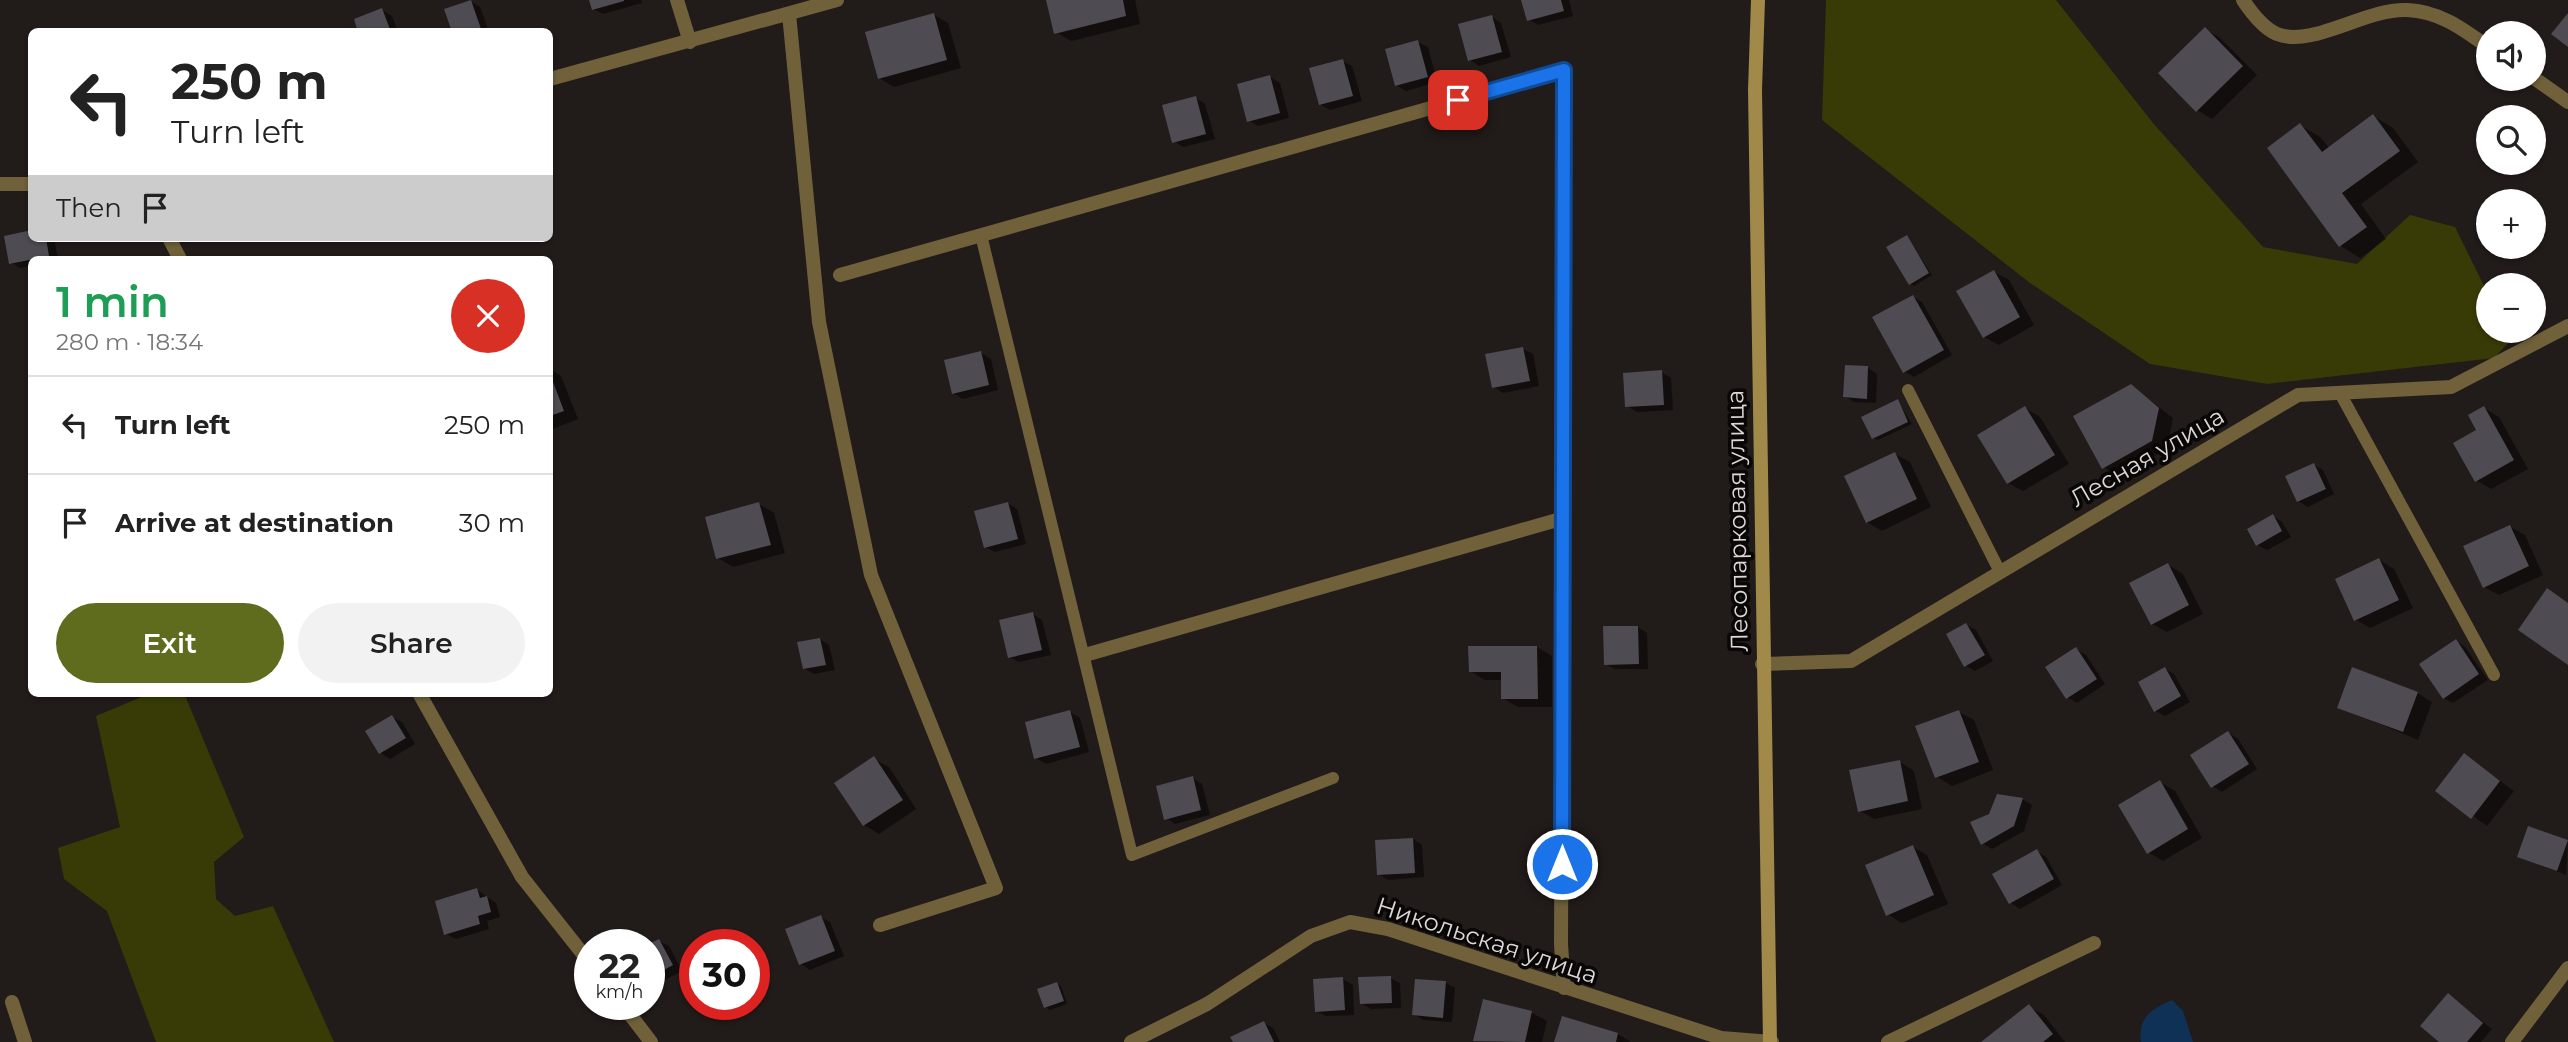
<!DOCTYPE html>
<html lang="en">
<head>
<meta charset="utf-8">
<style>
	:root { --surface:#fff; --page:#f2f2f2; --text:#222; --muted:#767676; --line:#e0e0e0; --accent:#5f6c1e }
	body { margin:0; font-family:Montserrat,sans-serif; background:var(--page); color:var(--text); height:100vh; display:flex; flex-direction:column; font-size:26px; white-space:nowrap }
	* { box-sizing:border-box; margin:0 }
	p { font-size:23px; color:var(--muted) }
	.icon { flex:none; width:38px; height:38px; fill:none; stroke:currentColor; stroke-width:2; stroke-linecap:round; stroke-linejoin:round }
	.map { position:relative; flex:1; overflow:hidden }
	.drawer { position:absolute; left:28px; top:256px; width:525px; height:441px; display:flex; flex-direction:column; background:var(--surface); border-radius:10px; box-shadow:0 2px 5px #0004 }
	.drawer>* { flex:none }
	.banner { position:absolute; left:28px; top:28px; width:525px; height:214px; border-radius:10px; box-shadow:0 2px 5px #0004; background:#fff; color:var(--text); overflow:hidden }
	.fabs { position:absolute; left:2476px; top:21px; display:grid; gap:14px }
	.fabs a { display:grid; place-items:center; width:70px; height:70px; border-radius:50%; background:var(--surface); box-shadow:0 2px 5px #0004; font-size:35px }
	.speed { position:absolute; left:574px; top:929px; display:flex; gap:14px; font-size:35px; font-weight:700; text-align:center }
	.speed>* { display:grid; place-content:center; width:91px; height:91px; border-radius:50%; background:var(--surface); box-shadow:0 2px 5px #0004; line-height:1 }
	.speed small { font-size:18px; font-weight:400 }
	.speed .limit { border:10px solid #d22; background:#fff; color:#111 }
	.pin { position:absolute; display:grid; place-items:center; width:60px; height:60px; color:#fff; margin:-30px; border-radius:14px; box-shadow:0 4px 10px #0006 }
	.me { position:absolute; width:77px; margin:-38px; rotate:0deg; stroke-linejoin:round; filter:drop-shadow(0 0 5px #0008) }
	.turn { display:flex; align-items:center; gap:24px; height:147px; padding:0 28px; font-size:32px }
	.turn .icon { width:91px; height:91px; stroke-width:2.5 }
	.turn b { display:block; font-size:49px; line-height:60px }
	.then { display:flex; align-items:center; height:66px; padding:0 28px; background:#0003; gap:14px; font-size:26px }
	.round { display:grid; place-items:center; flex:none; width:74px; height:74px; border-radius:37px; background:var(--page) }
	.overview { display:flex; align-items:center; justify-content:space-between; height:119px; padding:0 28px }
	h1 { font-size:42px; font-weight:600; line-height:52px; color:#1e9e55 }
	.action { display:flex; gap:14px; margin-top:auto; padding:14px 28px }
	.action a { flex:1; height:80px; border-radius:42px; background:var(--accent); color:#fff; font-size:28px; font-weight:600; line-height:80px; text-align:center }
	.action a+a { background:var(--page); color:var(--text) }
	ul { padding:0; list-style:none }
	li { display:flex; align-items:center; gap:21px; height:98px; padding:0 28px; border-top:2px solid var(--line) }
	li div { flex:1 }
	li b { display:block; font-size:26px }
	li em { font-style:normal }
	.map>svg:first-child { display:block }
	.green { fill:#383b06 }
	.water { fill:#0f3156 }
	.shadow { fill:#0007 }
	.building { fill:#4e4c52 }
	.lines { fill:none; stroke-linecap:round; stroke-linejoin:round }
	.lane { stroke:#70613b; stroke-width:12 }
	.street { stroke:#70613b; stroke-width:14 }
	.secondary { stroke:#a08949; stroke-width:14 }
	.route-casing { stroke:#114b97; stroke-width:18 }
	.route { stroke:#1a73e8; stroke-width:12 }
	.labels { text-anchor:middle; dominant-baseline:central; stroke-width:7; stroke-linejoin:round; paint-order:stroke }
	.street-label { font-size:24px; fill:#dcd8d7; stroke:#090606 }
</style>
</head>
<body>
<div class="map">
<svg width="2568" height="1042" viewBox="0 0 2568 1042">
	<rect width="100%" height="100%" fill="#211b19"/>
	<path class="green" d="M1826,0H2056L2153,123L2263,247L2357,264L2410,215L2455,227L2488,294V331H2507L2511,340L2494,358L2267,384L2150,364L2030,283L1822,120Z
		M151,693H184L244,837L214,862L216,899L235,916L273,906L334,1042H156L107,911L64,879L58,848L120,827L96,716Z"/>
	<path class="water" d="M2172,1000L2183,1011L2193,1042H2141C2138,1017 2151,1009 2172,1000Z"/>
	<path class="shadow" d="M591,0H641L642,3L603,14L593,9Z
		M1048,0H1135L1140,24L1071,41L1056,32Z
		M1523,0H1569L1573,16L1538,25L1528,19Z
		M470,1L480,7L489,32H454Z
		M382,10L392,16L398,32H360Z
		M934,15L948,23L961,68L894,87L879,78Z
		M1492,17L1501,23L1511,57L1479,66L1470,60Z
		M304,27L311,32H297Z
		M2205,29L2220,38L2257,75L2212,119L2197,110Z
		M1418,42L1428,47L1437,82L1406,91L1396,85Z
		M1342,61L1352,66L1362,101L1330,110L1320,104Z
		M1270,77L1280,83L1289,118L1258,126L1248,120Z
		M1196,98L1205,104L1215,139L1183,147L1174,141Z
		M2373,116L2393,128L2418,162L2361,204L2386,239L2360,258L2341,246L2269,149L2300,125L2320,137L2329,148Z
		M1907,237L1932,275L1914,286L1910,283Z
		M32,238H54L58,259H32V266L20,268L10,262Z
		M1994,272L2009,280L2034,325L1999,345L1984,337Z
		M1913,297L1922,302L1952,355L1914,377L1904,371Z
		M1523,349L1533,354L1539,386L1503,393L1494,387Z
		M981,353L991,359L998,390L963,399L953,393Z
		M1868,368L1877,374L1876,403L1854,402L1845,396Z
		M550,369L561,376L578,419L550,430Z
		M1661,372L1671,378L1673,410L1637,412L1627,406Z
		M2131,386L2173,418L2167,449L2118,476L2103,467Z
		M1898,401L1912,424L1878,440L1873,438Z
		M2025,408L2040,417L2069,464L2023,491L2008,483Z
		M2484,408L2499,417L2528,469L2491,489L2476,480L2479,430Z
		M1895,454L1910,462L1931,507L1882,531L1867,522Z
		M2314,465L2323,470L2334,494L2308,507L2298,501Z
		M1007,503L1017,509L1026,544L995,552L985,547Z
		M759,504L774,513L785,553L733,567L718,558Z
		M2273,516L2282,522L2291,537L2267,550L2257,545Z
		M2510,527L2525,535L2543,575L2499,595L2484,587Z
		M2379,560L2394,569L2413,608L2370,628L2355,619Z
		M2168,565L2183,574L2203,614L2167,632L2152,624Z
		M1033,614L1042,620L1051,655L1019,662L1009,657Z
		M1966,625L1976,630L1993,661L1975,671L1965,665Z
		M1638,627L1647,633L1648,669H1615L1605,664Z
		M820,639L829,645L835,670L814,674L804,668Z
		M2456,641L2465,647L2488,680L2453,703L2444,698Z
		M1537,647L1552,656V707H1518L1503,698V680H1485L1470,671Z
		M2076,649L2086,655L2105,684L2077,703L2067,697Z
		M2165,669L2174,674L2190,702L2165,716L2156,711Z
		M2417,693L2432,702L2418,740L2339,707Z
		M1070,712L1080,718L1089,752L1046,764L1036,758Z
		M1959,712L1974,720L1993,770L1952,786L1937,777Z
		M392,717L402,722L415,744L390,759L381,753L368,732Z
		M2229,733L2238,739L2257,769L2222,792L2212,786Z
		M2465,756L2514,791L2487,826L2438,790Z
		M874,759L889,767L916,809L879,834L864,825Z
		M1900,762L1914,771L1922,809L1874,819L1859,810Z
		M1193,778L1202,784L1210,815L1175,824L1166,818Z
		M2160,782L2175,791L2202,838L2163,861L2148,852Z
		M2022,799L2032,805L2024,831L1992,849L1982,843Z
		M2529,828L2568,842L2566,875L2519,856Z
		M1413,839L1422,845L1424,877L1388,880L1378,874Z
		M1913,847L1927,855L1948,904L1902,923L1887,914Z
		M2037,851L2046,857L2062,885L2020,909L2011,903L1995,875Z
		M477,890L496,903L500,917L487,921L489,929L456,939L446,934Z
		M820,917L830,922L844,956L810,970L801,964Z
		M659,941L669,946L682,971L655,985L649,981V946Z
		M1390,978L1400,983L1401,1008L1371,1009L1361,1003Z
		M1343,979L1353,985L1354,1015L1326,1016L1316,1011Z
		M1446,983L1455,988L1452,1022L1423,1020L1414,1014Z
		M1057,984L1061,986L1067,1004L1050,1010L1045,1007Z
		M2448,995L2492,1029L2481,1042H2442Z
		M1484,1001L1532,1013L1547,1021L1542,1042L1475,1040Z
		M2029,1007L2044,1015L2065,1042H1985Z
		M1563,1019L1618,1034L1631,1042H1556Z
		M1264,1023L1273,1028L1280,1042H1235Z"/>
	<path class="building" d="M471,0L482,32H452L444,9Z
		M589,0H624V1L592,10Z
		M1046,0H1123L1126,16L1054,34Z
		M1521,0H1561L1564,11L1527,21Z
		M382,8L391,32H358L354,19Z
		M934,13L947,60L878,79L865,32Z
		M2568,13V47L2551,34Z
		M1492,15L1502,52L1468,61L1458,24Z
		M2205,27L2243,66L2196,112L2158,73Z
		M1418,40L1428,77L1395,86L1385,49Z
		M1343,59L1353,96L1319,105L1309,68Z
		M1270,75L1280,113L1247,122L1237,84Z
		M1196,96L1206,134L1172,143L1162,105Z
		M2373,114L2400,151L2342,193L2367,227L2339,247L2267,148L2300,123L2322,152Z
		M32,230V238H46L49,256L9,264L4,236Z
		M1907,235L1929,273L1909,285L1886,247Z
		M1994,270L2020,317L1983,338L1956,291Z
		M1913,295L1944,350L1903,373L1872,317Z
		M1523,347L1530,381L1492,388L1485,354Z
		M981,351L989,385L952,394L944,360Z
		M1845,365L1868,366L1867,399L1843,397Z
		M1662,370L1664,405L1625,407L1623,373Z
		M550,374L564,411L550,416Z
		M2131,384L2159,408L2152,441L2102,469L2073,416Z
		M1898,399L1908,422L1872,439L1861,417Z
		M2025,406L2055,455L2007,484L1977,435Z
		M2484,406L2514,460L2475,482L2453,443L2476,430L2468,415Z
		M1895,452L1917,499L1866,523L1844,476Z
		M2314,463L2326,489L2297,502L2285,476Z
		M759,502L771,545L716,559L705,517Z
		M1008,502L1018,539L984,548L974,511Z
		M2273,514L2282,531L2256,546L2247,529Z
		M2510,525L2529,566L2483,588L2463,546Z
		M2379,558L2399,600L2354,621L2335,579Z
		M2168,563L2189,605L2151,625L2129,583Z
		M2547,588L2568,603V665L2518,630Z
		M1033,612L1042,650L1008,658L999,620Z
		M1966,623L1985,655L1964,667L1946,634Z
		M1603,626H1638L1639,664L1604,665Z
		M820,638L826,665L803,669L797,642Z
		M2456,639L2479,674L2443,699L2419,664Z
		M1468,646H1537L1538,699H1501V672H1469Z
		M2076,647L2097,679L2066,699L2045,667Z
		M2165,667L2181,696L2154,712L2138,682Z
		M2352,667L2418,692L2403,732L2337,708Z
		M1070,710L1080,747L1034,759L1025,722Z
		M1959,710L1979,762L1935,778L1915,726Z
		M392,715L406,738L379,754L365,731Z
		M2228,731L2249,764L2211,788L2190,755Z
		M2464,753L2500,781L2471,819L2435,791Z
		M874,756L903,800L863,826L834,783Z
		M1900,760L1908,801L1858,812L1849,770Z
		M1193,776L1201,810L1164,820L1156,786Z
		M2160,780L2188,829L2147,854L2118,805Z
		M1997,794L2023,798L2014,826L1981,845L1970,822L1989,814Z
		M2528,826L2568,840L2557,871L2517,857Z
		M1413,838L1415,873L1377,875L1375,840Z
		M1913,845L1934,895L1886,916L1865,865Z
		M2037,849L2054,879L2009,904L1992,874Z
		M477,888L480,898L487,896L491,912L478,916L480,924L444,935L435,901Z
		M821,915L835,951L799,965L785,929Z
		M659,939L673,965L649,978V944Z
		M1391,976L1392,1003L1360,1004L1358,977Z
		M1343,977L1345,1010L1315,1012L1313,979Z
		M1415,979L1446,981L1443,1018L1412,1015Z
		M1057,982L1064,1001L1044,1008L1037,989Z
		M2448,993L2483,1023L2467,1042H2439L2420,1026Z
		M1483,999L1532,1011L1525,1042L1473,1041Z
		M2029,1004L2053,1034L2043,1042H1981Z
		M1562,1016L1618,1033L1616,1042H1554Z
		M1264,1021L1274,1042H1233L1230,1037Z"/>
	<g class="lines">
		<path class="lane" d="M981,235L1132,855L1333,778
			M1908,390L1999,570
			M2340,393L2494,675"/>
		<path class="street" d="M677,0L690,42
			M2243,0C2251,12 2263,28 2277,34C2313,48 2366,8 2407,10C2439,11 2463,29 2488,47
			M789,14L819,322L871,575L996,888L880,925
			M2534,78L2568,102
			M550,79L837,0
			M0,184H32
			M169,238L180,259
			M840,275L1565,70L1561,944L1564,988
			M1085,655L1564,518
			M1762,664L1851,661L2298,395L2451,387L2568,326
			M419,693L522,877L590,963
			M12,1002L25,1042
			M622,1004L651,1042
			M1131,1042L1207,1004L1311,936L1350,922L1388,929L1721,1038L1772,1042
			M1888,1042L2094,943
			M2512,1042L2568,968"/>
		<path class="secondary" d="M1758,0L1755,90L1770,1042"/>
	</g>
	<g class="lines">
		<g class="route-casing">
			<path id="route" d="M1458,100L1564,70L1562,864"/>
		</g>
		<use href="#route" class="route"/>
	</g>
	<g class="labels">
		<g class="street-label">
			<text transform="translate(2147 457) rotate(-30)">Лесная улица</text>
			<text transform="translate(1737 521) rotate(-91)">Лесопарковая улица</text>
			<text transform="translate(1487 940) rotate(18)">Никольская улица</text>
		</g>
	</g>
</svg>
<div class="fabs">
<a><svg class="icon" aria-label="sound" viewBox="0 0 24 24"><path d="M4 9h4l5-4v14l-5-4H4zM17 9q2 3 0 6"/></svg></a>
<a><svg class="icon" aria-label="search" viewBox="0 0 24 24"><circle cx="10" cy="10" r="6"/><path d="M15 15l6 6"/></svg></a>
<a>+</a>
<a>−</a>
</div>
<div class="speed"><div>22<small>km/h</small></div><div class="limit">30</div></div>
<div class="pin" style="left:1458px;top:100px;background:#d93025"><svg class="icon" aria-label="arrive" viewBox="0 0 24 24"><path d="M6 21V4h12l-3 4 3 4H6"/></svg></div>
<svg class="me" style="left:1562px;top:864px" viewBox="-20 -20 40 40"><circle r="17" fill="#1a73e8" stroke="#fff" stroke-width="3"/><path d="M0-11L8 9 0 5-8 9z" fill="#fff"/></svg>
<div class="banner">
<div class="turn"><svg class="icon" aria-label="left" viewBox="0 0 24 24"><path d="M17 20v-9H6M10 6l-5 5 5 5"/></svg><div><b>250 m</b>Turn left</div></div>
<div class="then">Then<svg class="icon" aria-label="arrive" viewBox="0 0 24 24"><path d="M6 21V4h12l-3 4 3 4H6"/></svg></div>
</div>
<section class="drawer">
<div class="overview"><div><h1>1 min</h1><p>280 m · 18:34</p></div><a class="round" style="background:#d93025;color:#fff"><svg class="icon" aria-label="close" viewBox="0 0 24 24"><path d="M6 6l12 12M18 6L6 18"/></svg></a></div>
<ul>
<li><svg class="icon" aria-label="left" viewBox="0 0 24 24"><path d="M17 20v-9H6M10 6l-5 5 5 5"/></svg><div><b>Turn left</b></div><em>250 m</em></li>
<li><svg class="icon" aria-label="arrive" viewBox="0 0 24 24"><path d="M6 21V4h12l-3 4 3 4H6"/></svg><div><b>Arrive at destination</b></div><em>30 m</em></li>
</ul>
<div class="action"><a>Exit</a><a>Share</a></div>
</section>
</div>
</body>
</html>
